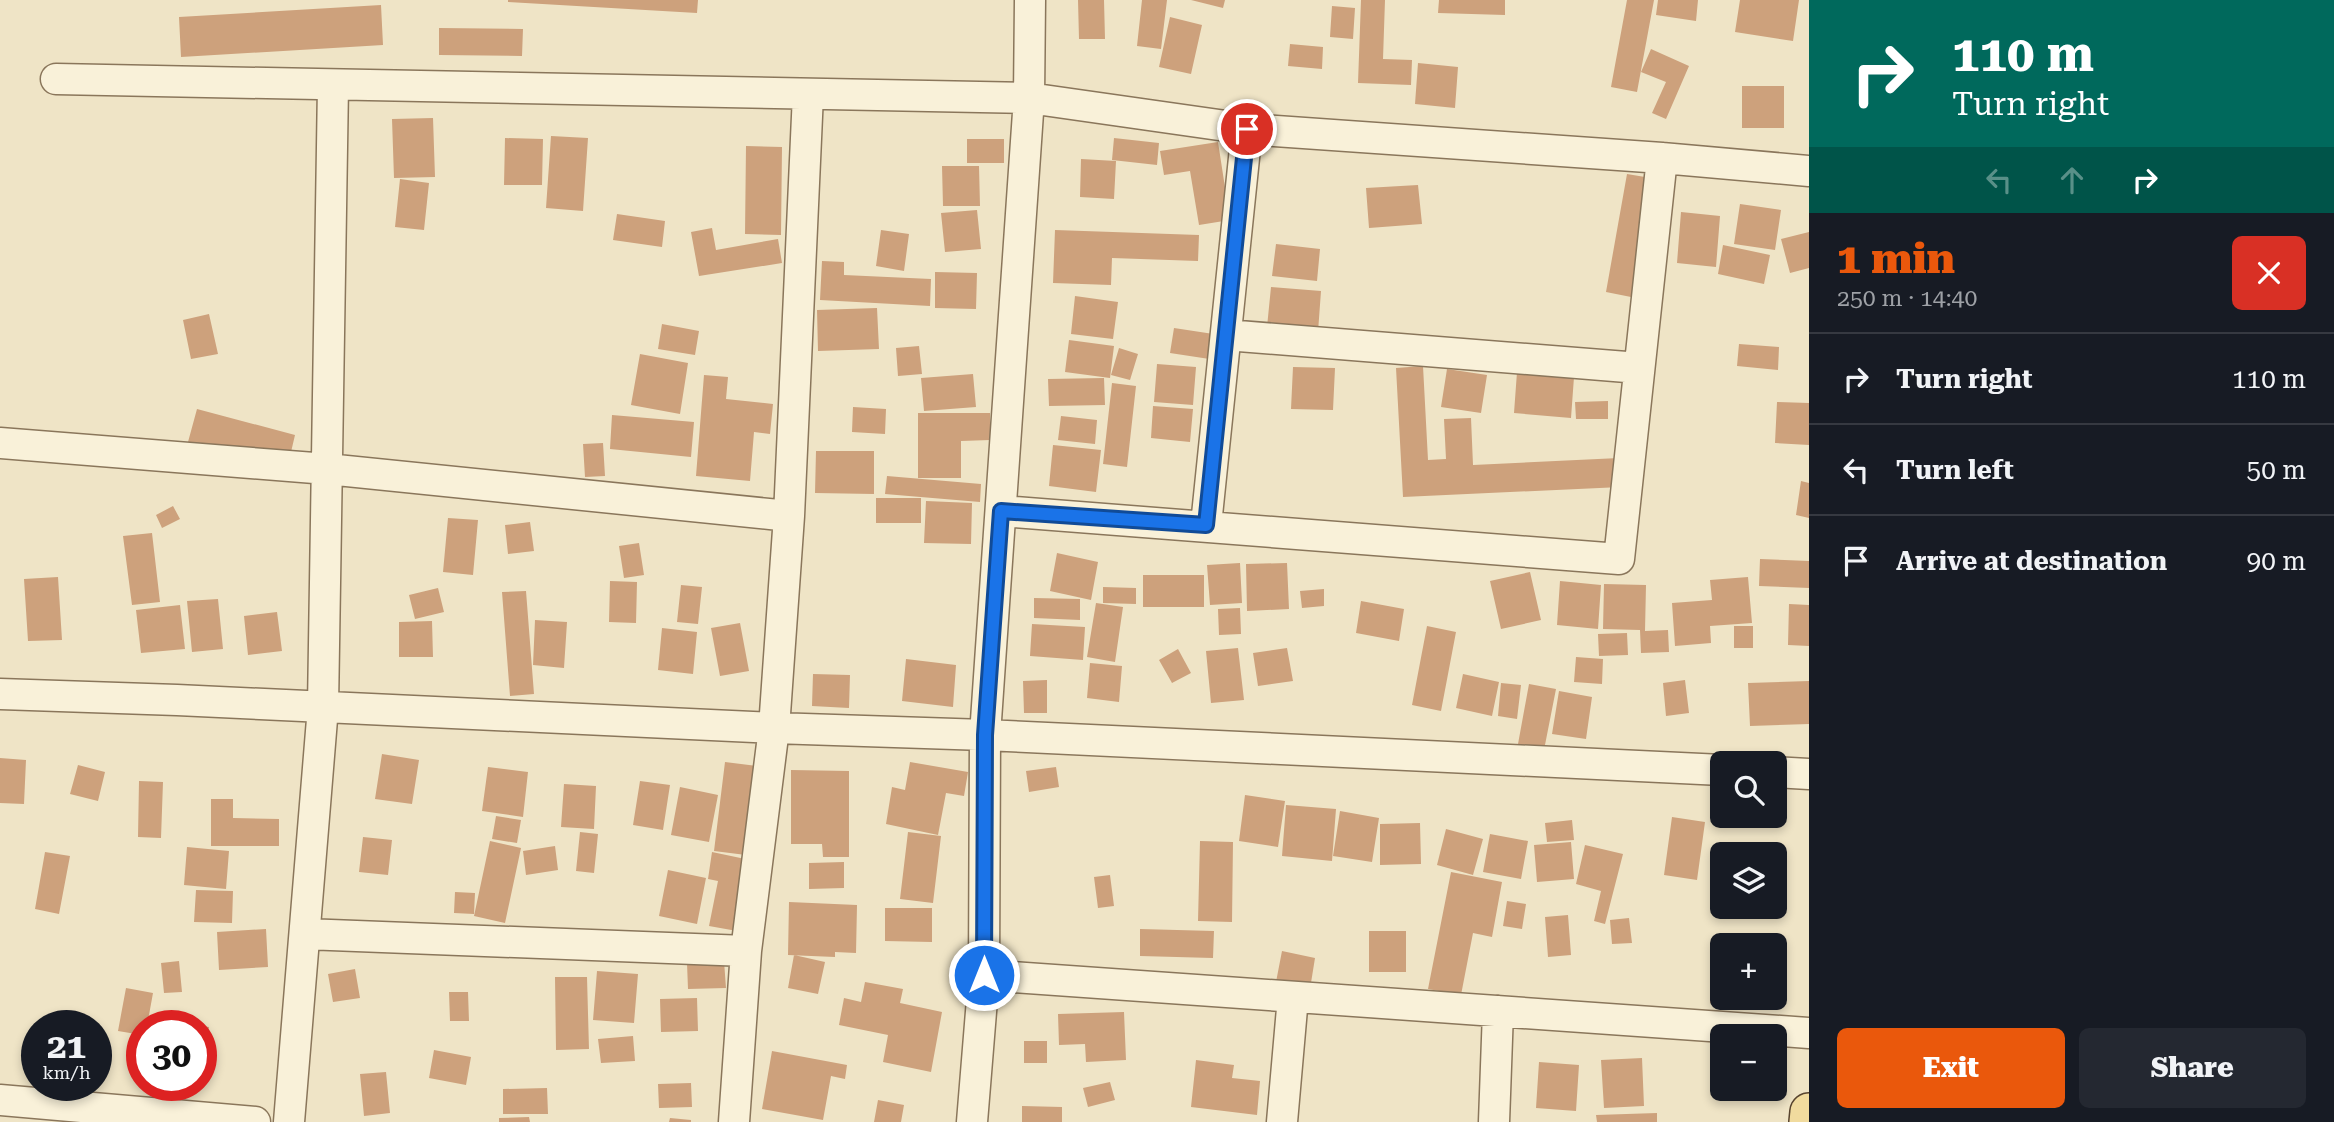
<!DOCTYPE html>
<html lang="en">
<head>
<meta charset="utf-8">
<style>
	:root { --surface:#171b24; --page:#242831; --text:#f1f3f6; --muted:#9ea1a6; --line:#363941; --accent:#ea580c }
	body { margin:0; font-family:"Roboto Serif",serif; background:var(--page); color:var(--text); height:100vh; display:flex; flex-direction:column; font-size:26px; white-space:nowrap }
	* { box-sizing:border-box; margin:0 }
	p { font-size:23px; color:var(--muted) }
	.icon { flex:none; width:38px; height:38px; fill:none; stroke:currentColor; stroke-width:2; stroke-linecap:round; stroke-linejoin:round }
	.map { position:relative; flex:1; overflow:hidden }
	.sheet { display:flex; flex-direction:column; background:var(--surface); width:525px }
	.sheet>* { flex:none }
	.top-card { background:#00695c; color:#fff; overflow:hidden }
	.buttons { position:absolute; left:1710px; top:751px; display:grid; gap:14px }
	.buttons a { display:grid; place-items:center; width:77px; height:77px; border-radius:10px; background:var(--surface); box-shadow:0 4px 10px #0003; font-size:35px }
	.speed { position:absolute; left:21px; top:1010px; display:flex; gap:14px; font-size:35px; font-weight:700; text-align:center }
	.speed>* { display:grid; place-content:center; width:91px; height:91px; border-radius:50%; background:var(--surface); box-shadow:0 4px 10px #0003; line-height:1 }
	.speed small { font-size:18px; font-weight:400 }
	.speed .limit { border:10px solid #d22; background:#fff; color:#111 }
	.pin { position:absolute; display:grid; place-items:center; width:60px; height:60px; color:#fff; margin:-30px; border:4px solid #fff; border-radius:50%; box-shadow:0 2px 7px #0007 }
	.me { position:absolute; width:77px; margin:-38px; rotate:0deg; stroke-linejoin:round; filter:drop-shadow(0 0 5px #0008) }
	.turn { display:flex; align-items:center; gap:24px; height:147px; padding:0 28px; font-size:32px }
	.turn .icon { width:91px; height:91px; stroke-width:2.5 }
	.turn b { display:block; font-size:49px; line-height:60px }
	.lanes { display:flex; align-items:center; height:66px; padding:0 28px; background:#0003; justify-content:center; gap:35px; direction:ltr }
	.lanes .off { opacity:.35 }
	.round { display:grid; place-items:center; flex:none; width:74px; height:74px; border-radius:10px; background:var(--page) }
	.headline { display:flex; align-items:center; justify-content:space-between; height:119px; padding:0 28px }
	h1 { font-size:42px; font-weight:800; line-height:52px; color:var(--accent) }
	.cta { display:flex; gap:14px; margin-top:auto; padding:14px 28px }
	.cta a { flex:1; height:80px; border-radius:10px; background:var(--accent); color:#fff; font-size:28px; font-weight:800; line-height:80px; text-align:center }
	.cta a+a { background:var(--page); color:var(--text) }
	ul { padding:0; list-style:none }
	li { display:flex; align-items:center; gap:21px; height:91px; padding:0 28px; border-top:2px solid var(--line) }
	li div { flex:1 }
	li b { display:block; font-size:26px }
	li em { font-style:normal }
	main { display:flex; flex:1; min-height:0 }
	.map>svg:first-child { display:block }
	.building { fill:#cda17c }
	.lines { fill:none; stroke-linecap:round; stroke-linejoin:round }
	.minor-casing { stroke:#8a765b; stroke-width:33 }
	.major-casing { stroke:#58442f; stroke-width:40 }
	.minor { stroke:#f9f1d9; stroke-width:30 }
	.major { stroke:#f1db9e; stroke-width:37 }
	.route-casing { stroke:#114b97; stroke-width:18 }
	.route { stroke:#1a73e8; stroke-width:12 }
</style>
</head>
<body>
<main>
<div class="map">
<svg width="1809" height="1122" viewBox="0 0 1809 1122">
	<rect width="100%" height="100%" fill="#efe4c6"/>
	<path class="building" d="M508,0H698L697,13L508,2Z
		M1078,0H1104L1105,39H1079Z
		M1142,0H1167L1161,49L1137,46Z
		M1191,0H1225L1223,8Z
		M1361,0H1385L1383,59L1412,60L1411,85L1358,83Z
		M1439,0H1505V15L1438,13Z
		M1627,0H1654L1637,92L1611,87Z
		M1658,0H1698L1696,21L1656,15Z
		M1740,0H1799L1793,41L1735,32Z
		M381,5L383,45L181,57L179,17Z
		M1332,6L1355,8L1353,39L1330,37Z
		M1170,17L1202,25L1191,74L1159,67Z
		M439,28L523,29L522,56L439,55Z
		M1290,44L1323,47L1322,69L1288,66Z
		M1651,49L1689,66L1666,119L1652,113L1666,82L1641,72Z
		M1418,63L1458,67L1455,108L1415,104Z
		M1742,86H1784V128H1742Z
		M433,118L435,177L394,178L392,119Z
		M551,136L588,138L583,211L546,208Z
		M505,138L543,139L542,185H504Z
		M1114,138L1159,143L1157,165L1112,160Z
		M967,139H1004V163H967Z
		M1218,142L1230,220L1199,225L1190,171L1164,175L1160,151Z
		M746,146L782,147L781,235L745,234Z
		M1081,159L1116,161L1114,199L1080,197Z
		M942,166H979L980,206H943Z
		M1627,174L1657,179L1636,298L1606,292Z
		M400,179L429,183L424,230L395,227Z
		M1418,185L1422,224L1369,228L1366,188Z
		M1740,204L1781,210L1775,250L1734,244Z
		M977,210L981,249L945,252L941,213Z
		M1681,212L1720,216L1716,267L1677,263Z
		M617,214L665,221L662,247L613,240Z
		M712,228L716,250L778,239L782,263L699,276L691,232Z
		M881,230L909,234L904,271L876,266Z
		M1055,230L1199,235L1198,261L1112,258L1111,285L1053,283Z
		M1809,232V268L1790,273L1781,239Z
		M1276,244L1320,249L1317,281L1272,276Z
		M1723,245L1770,255L1764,284L1718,274Z
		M822,261L844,262V275L931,279L930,306L820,300Z
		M935,272L977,273L976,309L935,308Z
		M1271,287L1321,291L1318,332L1267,327Z
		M1075,296L1118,302L1113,339L1071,334Z
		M877,308L879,349L818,351L817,310Z
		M209,314L218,354L191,359L183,320Z
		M662,324L699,331L695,355L658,349Z
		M1174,328L1220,335L1216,360L1170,353Z
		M1069,340L1114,346L1110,378L1065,372Z
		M1739,344L1779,347L1778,370L1737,366Z
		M919,346L922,374L898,376L896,348Z
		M1119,348L1138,354L1130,380L1111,375Z
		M640,354L688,363L680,414L631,405Z
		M1157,364L1196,367L1193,405L1154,402Z
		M1423,366L1428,460L1446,459L1444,419L1471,418L1473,465L1619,458L1621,487L1403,497L1396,368Z
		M1293,367L1335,368L1333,410L1291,409Z
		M1447,369L1487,375L1481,413L1441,407Z
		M1517,372L1574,377L1571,418L1514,413Z
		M973,374L976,407L924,411L921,378Z
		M704,375L728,377L726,399L773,404L770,434L754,432L750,481L696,476Z
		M1104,378L1105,405L1049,406L1048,379Z
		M1112,383L1136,386L1127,467L1103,464Z
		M1608,401V419H1576L1575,402Z
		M1777,402L1809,403V445L1775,443Z
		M1153,406L1193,409L1190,442L1151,438Z
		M853,407L886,409L885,434L852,432Z
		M197,409L295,435L287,469L188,442Z
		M918,413H990V440L961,441V478H918Z
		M612,415L694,422L691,457L610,449Z
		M1061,416L1097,420L1095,444L1058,440Z
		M603,443L605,476L585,477L583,444Z
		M1053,445L1101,450L1096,492L1049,486Z
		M816,451H874V494L815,493Z
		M887,476L981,484L980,502L885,494Z
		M1801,481L1809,483V518L1796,515Z
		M876,498H921V523H876Z
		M926,501L972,503L971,544L924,543Z
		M173,506L180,519L162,528L156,515Z
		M448,518L478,520L473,575L443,572Z
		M530,522L534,551L508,554L505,525Z
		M152,533L160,602L132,605L123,536Z
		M639,543L644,575L624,578L619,546Z
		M1057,553L1098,562L1091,600L1050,591Z
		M1760,559L1809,561V588L1759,586Z
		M1240,563L1242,603L1210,605L1207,565Z
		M1287,563L1289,609L1247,611L1246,564Z
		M1530,572L1541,620L1501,629L1490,581Z
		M1143,575H1204V607H1143Z
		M58,577L62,640L28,641L24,579Z
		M1748,577L1752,623L1710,626L1711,643L1675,646L1672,603L1712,600L1710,580Z
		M610,581L637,582L636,623L609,622Z
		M1560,581L1601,585L1598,629L1557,625Z
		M1604,584L1646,585L1645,631L1668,630L1669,652L1641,653L1640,630L1603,629Z
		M681,585L702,587L698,624L677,622Z
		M1103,587L1136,588V604L1103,603Z
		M438,588L444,612L415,619L409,595Z
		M1324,589V606L1302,608L1300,591Z
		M526,591L534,694L510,696L502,592Z
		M1034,598L1080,599V620L1034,618Z
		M218,599L223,649L192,652L187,601Z
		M1361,601L1404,609L1399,641L1356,633Z
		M1096,603L1123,607L1115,662L1087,657Z
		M1789,604L1809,605V646L1788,645Z
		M180,605L185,649L141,653L136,610Z
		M1240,608L1241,634L1219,635L1218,609Z
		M277,612L282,651L248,655L244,616Z
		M535,620L567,622L564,668L533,665Z
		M432,621L433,657H399V622Z
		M740,623L749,671L720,676L711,628Z
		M1032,624L1085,627L1083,660L1030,656Z
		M1427,626L1456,632L1441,711L1412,705Z
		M1734,626H1753V648H1734Z
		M662,628L697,632L693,674L658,670Z
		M1627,633L1628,655L1599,656L1598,634Z
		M1238,648L1244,700L1211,703L1206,651Z
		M1287,648L1293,681L1258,686L1253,653Z
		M1178,649L1191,673L1172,683L1159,660Z
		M1576,657L1603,659L1602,684L1574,682Z
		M906,659L956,665L953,707L902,701Z
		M1090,663L1122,666L1119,702L1087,698Z
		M813,674L850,675L849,708L812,706Z
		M1463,674L1499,682L1492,716L1456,708Z
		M1047,680V713H1024L1023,681Z
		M1685,680L1689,713L1666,716L1663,683Z
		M1809,681V724L1750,726L1748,683Z
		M1501,683L1521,685L1517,719L1498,716Z
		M1529,684L1556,689L1544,750L1518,744Z
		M1559,691L1592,697L1586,739L1552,734Z
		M382,754L419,760L412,804L375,799Z
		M0,758L26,760L24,804L0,803Z
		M725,762L757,766L746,855L714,851Z
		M910,762L968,772L964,796L946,793L938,835L886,824L892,787L905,790Z
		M78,765L105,772L98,801L70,794Z
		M488,767L528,772L523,817L482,811Z
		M1056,767L1059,787L1029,792L1026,771Z
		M791,770L849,771V857H823L822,844H791Z
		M139,781L163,782L161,838L138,837Z
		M640,781L670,785L663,830L633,825Z
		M564,784L596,786L594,829L561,827Z
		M680,787L718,795L709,842L671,835Z
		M1245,795L1285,801L1278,847L1239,841Z
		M211,799H233V818L279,819V846H211Z
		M1286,805L1336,809L1332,861L1282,856Z
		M1340,811L1379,818L1372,862L1333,856Z
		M496,816L521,820L517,843L492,839Z
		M1672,817L1705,822L1697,880L1664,875Z
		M1572,820L1574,840L1547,842L1545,823Z
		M1420,823L1421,864L1380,865V824Z
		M1446,829L1483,839L1473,875L1437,865Z
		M580,832L598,834L594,873L576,871Z
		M908,832L941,836L933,903L900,899Z
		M1490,834L1528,841L1521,879L1483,872Z
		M363,837L392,840L388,875L359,872Z
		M490,841L521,848L505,923L474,916Z
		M1200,841L1233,842L1232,922L1198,921Z
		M1571,842L1574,879L1537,882L1534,845Z
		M1585,845L1623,854L1605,924L1594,921L1601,891L1576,884Z
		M555,846L558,870L526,875L523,851Z
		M187,847L229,851L226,889L184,885Z
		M45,852L70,856L59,914L35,909Z
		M712,852L750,860L737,931L709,926L718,881L708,879Z
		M844,862V888L809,889V863Z
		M668,870L706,878L697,924L659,916Z
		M1451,872L1502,882L1492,937L1473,933L1461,995L1428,989Z
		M1110,875L1114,906L1098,908L1094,877Z
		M196,890L233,891L232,923L194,922Z
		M455,892L475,893L474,914L454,913Z
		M1507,901L1526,904L1522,929L1503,926Z
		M789,902L857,905L856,953L835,952V957L788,955Z
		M885,908H932V942L885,941Z
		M1568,915L1571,955L1548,957L1545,917Z
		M1629,918L1632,943L1612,944L1610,920Z
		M266,929L268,967L219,970L217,932Z
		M1140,929L1214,931L1213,958L1140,956Z
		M1369,931H1406V972H1369Z
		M1282,951L1315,958L1310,989L1276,982Z
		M794,955L825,962L818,994L788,988Z
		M179,961L182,992L164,993L161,963Z
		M724,961L726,988L688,989L687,963Z
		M355,969L360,998L333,1002L328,974Z
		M597,971L638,974L634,1023L593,1020Z
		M1711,971H1722V998H1756L1755,1005L1710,1003Z
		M555,977H587L589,1049L556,1050Z
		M865,982L903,989L900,1003L942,1012L931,1072L883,1062L888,1035L839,1025L844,998L861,1002Z
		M126,988L153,993L147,1026H142V1035L118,1031Z
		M449,992H468L469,1021H450Z
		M697,998L698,1031L661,1032L660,999Z
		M1124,1012L1126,1060L1086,1062L1085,1044L1059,1045L1058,1014Z
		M166,1019L195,1024V1026H164Z
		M201,1026L209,1027L203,1063H201Z
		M96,1031L101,1032L99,1058H96Z
		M633,1036L635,1061L601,1063L598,1039Z
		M1024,1041H1047V1063H1024Z
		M434,1050L471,1057L466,1085L429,1078Z
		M772,1051L847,1065L845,1079L831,1076L823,1120L762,1109Z
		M1642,1058L1644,1106L1604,1108L1601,1060Z
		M1196,1060L1234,1065L1232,1078L1260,1081L1257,1115L1191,1107Z
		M1539,1062L1579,1065L1576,1111L1536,1108Z
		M386,1072L390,1113L364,1116L360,1074Z
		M1110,1082L1115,1100L1088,1107L1083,1088Z
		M691,1083L692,1107L659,1108L658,1084Z
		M547,1088L548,1114H503V1089Z
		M878,1100L904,1105L901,1122H874Z
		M1022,1106L1062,1107V1122H1022Z
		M1657,1113V1122H1597L1596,1115Z
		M529,1117L530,1122H499V1118Z
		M670,1118L691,1120V1122H669Z"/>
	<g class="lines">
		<g class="minor-casing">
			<path id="minor" d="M56,79L1029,98L1247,129L1662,158L1809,171
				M1226,335L1639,368
				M0,443L327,469L789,516
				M1001,511L1619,559L1662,158
				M1206,525L1247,129
				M0,694L177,700L774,728L985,735L1722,770
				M1774,772L1809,774
				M305,934L746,951
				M984,975L1809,1033
				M0,1100L255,1122
				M289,1122L323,707L333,85
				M734,1122L746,951L774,728L789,516L808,94
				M972,1122L984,975L985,735L1029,98L1030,0
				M1282,1122L1293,997
				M1494,1122L1498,1011"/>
		</g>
		<g class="major-casing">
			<path id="major" d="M1808,1122L1809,1112"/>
		</g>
		<use href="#minor" class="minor"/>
		<use href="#major" class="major"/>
	</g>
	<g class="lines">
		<g class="route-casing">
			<path id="route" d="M984,975L985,735L1001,511L1206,525L1247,129"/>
		</g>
		<use href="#route" class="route"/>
	</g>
</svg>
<div class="buttons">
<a><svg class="icon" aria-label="search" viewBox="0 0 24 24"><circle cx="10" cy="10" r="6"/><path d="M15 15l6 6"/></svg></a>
<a><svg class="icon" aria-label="layers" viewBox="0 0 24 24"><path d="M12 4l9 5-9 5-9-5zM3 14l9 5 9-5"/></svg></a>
<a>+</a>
<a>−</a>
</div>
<div class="speed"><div>21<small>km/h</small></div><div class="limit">30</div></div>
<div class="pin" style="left:1247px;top:129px;background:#d93025"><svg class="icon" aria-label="arrive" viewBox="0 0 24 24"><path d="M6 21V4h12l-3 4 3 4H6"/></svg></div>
<svg class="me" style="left:984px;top:975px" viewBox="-20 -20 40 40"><circle r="17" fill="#1a73e8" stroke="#fff" stroke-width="3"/><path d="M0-11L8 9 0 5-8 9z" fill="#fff"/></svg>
</div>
<section class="sheet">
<div class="top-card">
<div class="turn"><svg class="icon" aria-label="right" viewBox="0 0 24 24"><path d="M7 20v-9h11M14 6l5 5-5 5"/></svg><div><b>110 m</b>Turn right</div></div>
<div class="lanes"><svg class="icon off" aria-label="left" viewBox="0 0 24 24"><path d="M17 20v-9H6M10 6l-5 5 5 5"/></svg><svg class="icon off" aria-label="ahead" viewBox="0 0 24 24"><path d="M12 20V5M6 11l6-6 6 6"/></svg><svg class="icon" aria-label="right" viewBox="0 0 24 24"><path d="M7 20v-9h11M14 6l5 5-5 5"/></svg></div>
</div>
<div class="headline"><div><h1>1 min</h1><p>250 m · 14:40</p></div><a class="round" style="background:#d93025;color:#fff"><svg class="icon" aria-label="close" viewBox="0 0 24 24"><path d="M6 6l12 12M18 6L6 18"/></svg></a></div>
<ul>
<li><svg class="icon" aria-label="right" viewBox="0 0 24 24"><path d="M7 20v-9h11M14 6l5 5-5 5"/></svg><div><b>Turn right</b></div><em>110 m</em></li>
<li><svg class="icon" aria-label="left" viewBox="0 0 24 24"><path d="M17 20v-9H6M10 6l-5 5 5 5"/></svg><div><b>Turn left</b></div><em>50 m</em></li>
<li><svg class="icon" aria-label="arrive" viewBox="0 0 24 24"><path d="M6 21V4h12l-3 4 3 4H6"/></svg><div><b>Arrive at destination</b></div><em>90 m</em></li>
</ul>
<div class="cta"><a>Exit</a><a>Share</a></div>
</section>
</main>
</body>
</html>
